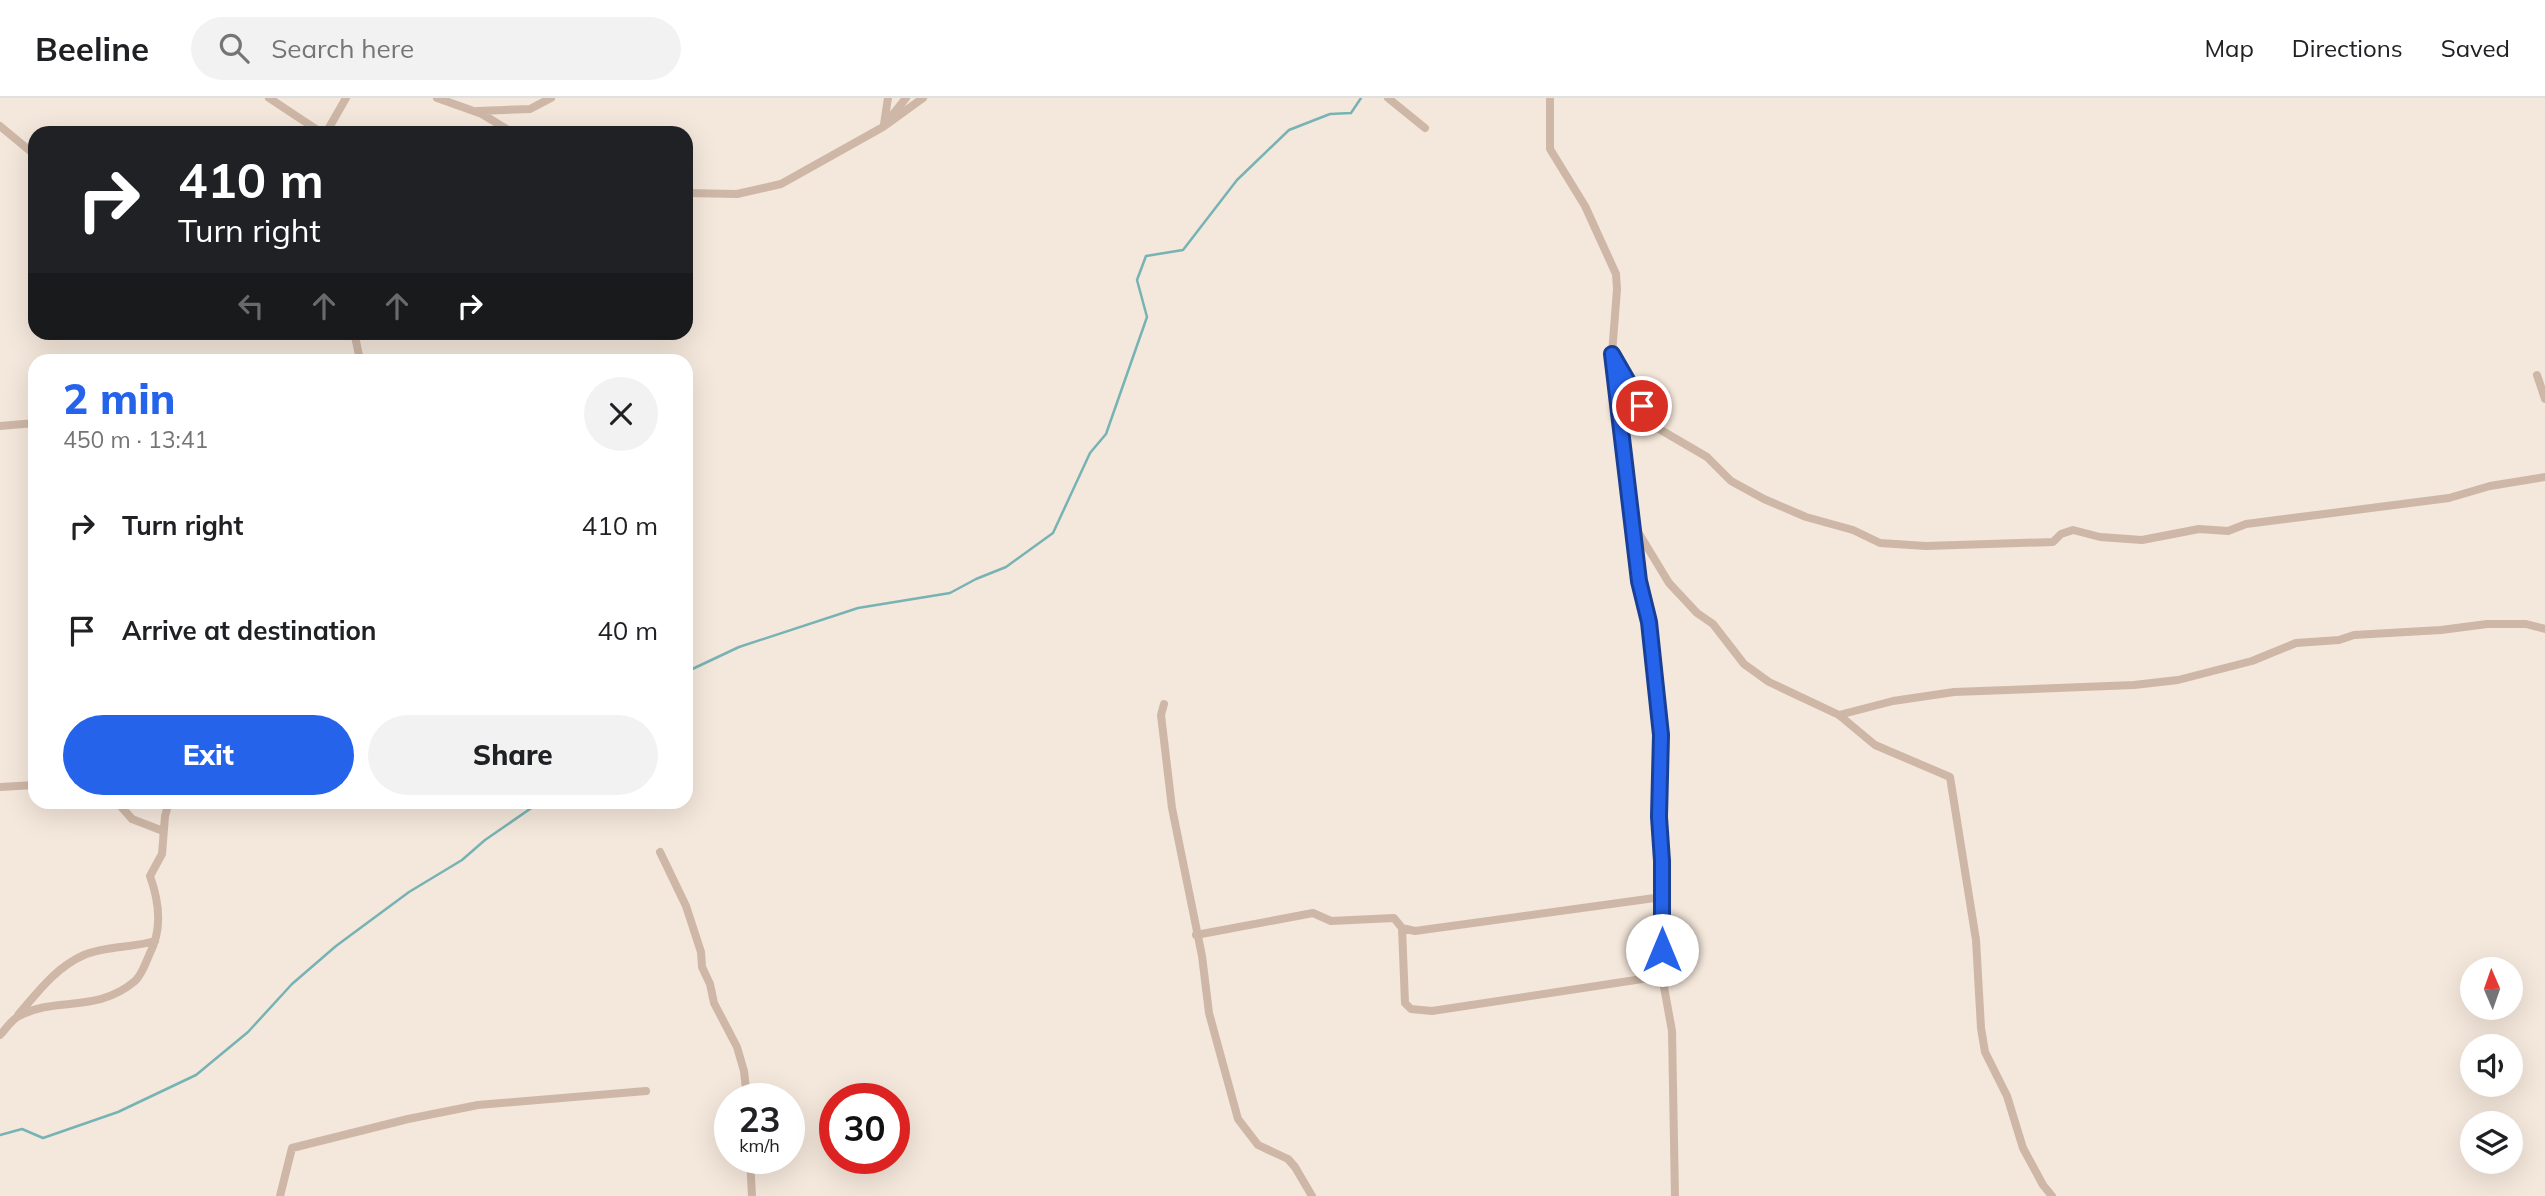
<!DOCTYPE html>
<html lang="en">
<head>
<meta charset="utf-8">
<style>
	:root { --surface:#fff; --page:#f2f2f2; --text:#202124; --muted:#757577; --line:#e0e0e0; --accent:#2563eb }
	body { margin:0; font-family:Mulish,sans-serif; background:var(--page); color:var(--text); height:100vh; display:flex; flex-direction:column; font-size:26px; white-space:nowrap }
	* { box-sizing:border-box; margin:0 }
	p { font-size:23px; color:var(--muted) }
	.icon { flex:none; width:38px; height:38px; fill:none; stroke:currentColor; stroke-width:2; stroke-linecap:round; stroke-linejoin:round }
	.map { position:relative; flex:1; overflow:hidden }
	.side { position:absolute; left:28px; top:256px; width:665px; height:455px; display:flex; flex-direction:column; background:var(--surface); border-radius:21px; box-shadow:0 7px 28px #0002 }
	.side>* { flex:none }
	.banner { position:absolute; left:28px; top:28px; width:665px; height:214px; border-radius:21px; box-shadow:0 7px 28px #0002; background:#202124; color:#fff; overflow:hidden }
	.needle { width:46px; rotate:358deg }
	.controls { position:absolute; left:2460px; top:859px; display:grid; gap:14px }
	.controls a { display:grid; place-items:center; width:63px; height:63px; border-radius:50%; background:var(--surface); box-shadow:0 7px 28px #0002; font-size:35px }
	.speed { position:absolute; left:714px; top:985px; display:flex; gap:14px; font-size:35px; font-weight:700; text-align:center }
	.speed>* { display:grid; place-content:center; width:91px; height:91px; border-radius:50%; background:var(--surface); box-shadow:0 7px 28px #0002; line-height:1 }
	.speed small { font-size:18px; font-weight:400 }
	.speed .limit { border:10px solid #d22; background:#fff; color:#111 }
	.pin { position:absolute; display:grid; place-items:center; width:60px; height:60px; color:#fff; margin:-30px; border:4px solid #fff; border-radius:50%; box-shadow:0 2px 7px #0007 }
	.me { position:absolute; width:77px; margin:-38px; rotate:0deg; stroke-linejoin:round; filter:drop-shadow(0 0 5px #0008) }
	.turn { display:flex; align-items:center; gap:24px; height:147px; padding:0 35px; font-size:32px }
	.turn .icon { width:91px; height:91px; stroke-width:2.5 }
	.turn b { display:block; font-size:49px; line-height:60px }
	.lanes { display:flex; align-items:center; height:66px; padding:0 35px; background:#0003; justify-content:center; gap:35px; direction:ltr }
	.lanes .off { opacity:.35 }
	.round { display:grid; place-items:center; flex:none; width:74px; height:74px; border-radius:37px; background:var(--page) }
	.headline { display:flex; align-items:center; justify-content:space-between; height:119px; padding:0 35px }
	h1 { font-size:42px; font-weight:800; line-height:52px; color:var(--accent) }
	.button { display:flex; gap:14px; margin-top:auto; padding:14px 35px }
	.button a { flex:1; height:80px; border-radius:42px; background:var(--accent); color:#fff; font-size:28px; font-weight:800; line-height:80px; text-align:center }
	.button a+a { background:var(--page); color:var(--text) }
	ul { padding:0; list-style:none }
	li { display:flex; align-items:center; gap:21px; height:105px; padding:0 35px }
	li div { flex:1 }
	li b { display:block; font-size:26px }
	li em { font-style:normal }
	header { display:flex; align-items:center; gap:42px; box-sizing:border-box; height:98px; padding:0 35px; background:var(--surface); border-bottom:2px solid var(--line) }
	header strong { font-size:33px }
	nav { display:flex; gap:38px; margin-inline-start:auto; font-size:24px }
	.search { width:490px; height:63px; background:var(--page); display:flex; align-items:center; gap:18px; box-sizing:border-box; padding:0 24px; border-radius:38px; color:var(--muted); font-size:26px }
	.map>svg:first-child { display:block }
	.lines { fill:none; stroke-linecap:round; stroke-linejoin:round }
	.stream { stroke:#77b3b4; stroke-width:2.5 }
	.minor { stroke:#ceb7a6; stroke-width:8 }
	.route-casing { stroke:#184099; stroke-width:18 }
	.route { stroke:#2563eb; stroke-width:12 }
</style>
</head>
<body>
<header>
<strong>Beeline</strong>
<div class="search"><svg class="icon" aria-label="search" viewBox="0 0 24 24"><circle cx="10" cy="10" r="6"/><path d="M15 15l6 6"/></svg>Search here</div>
<nav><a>Map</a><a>Directions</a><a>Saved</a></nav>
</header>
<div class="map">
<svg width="2545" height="1098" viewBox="0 0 2545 1098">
	<rect width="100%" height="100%" fill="#f4e7db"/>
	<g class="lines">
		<path class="stream" d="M686,574L739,549L858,510L950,495L976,481L1006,469L1053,435L1090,355L1106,336L1147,219L1137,182L1146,158L1183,152L1237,82L1289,32L1330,16L1351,15L1361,0
			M0,1037L22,1031L43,1040L118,1014L196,977L248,934L292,886L336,848L409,794L462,762L485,742L540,704"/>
		<path class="minor" d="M269,0L322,35
			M437,0L482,16L513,35
			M1388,0L1425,30
			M1550,0V51L1585,108L1616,176L1617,191L1612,256L1614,278L1632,424L1669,485L1697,515L1713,526L1744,566L1769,584L1839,617L1875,647L1950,679L1976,842L1981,930L1985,954L2007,998L2023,1050L2043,1087L2052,1098
			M477,13L530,11L551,0
			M890,20L906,0
			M884,26L888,0
			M0,28L35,57
			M326,35L346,0
			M686,95L737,96L781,86L883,29L923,0
			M354,234L360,262
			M1614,258L1654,328L1707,359L1731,383L1764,401L1806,419L1853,432L1880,445L1926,448L2053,444L2061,436L2073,432L2100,439L2142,442L2199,431L2228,433L2246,426L2449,400L2490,388L2545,379
			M2537,277L2545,301
			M0,328L35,325
			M1633,429L1639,483L1649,524L1661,637L1659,719L1662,763V878L1672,933L1675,1098
			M1164,606L1161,617L1172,710L1202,858L1209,915L1238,1021L1258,1047L1288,1061L1295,1069L1312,1098
			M1839,617L1893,603L1954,594L2134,587L2178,582L2252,563L2296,545L2339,542L2354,537L2441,532L2487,526H2526L2545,531
			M0,689L35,687
			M117,704L132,721L163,733
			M660,754L686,808L701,854L702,869L710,886L714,905L737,949L744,973L747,1001
			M1402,830L1405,905L1411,911L1432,913L1662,878
			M1196,837L1313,815L1331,823L1394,820L1402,830L1415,833L1662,799
			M18,917C37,895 56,869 84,857C105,848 132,850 155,843
			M0,937C6,931 11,922 19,918C55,898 96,916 135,883C142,877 146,864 150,855C163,830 159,803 150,778L162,756L165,718L169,704
			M750,1060L752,1098
			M280,1098L292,1050L408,1021L478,1007L646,993"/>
	</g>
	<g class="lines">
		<g class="route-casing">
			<path id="route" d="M1642,308L1612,256L1639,483L1649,524L1661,637L1659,719L1662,763V852"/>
		</g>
		<use href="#route" class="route"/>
	</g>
</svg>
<div class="controls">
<a><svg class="needle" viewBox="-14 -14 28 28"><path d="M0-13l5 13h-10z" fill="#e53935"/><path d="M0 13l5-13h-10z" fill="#757577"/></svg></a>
<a><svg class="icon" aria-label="sound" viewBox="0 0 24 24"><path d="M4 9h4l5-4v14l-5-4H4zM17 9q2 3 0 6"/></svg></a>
<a><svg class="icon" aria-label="layers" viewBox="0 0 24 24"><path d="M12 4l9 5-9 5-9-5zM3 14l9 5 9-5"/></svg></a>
</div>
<div class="speed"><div>23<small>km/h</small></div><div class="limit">30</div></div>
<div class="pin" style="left:1642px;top:308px;background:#d93025"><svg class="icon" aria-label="arrive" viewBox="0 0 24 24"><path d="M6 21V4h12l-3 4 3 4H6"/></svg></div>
<svg class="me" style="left:1662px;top:852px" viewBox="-20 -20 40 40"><circle r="19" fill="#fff"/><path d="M0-13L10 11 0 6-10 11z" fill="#2563eb"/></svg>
<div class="banner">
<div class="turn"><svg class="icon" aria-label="right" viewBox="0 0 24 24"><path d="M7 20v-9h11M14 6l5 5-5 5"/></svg><div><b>410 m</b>Turn right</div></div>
<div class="lanes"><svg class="icon off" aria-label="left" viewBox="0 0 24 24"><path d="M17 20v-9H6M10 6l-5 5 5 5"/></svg><svg class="icon off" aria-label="ahead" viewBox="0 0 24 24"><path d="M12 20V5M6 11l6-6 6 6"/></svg><svg class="icon off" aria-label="ahead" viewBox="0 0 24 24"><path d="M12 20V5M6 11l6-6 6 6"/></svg><svg class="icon" aria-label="right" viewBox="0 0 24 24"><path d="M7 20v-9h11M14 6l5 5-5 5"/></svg></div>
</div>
<section class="side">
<div class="headline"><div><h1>2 min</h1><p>450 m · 13:41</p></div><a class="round"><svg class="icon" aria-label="close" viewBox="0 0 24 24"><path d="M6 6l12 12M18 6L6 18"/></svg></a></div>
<ul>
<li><svg class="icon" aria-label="right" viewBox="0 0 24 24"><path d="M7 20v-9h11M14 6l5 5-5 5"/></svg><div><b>Turn right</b></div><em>410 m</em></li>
<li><svg class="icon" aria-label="arrive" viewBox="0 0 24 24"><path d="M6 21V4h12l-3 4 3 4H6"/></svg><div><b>Arrive at destination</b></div><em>40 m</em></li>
</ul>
<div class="button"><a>Exit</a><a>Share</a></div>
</section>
</div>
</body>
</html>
